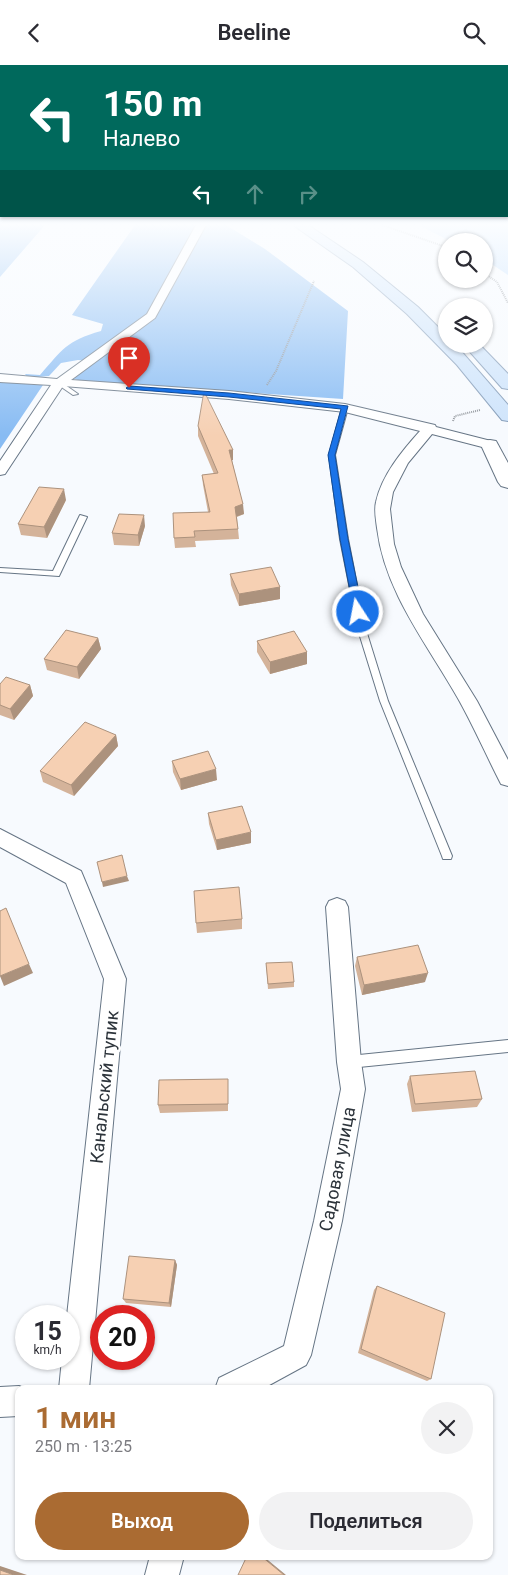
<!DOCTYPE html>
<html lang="ru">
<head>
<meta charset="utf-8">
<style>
	:root { --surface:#fff; --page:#f2f2f3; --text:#2b2b33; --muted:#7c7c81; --accent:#aa6b32 }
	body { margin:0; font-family:Roboto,sans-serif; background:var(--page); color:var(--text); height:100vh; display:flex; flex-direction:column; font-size:19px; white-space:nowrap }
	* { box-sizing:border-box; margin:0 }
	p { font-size:16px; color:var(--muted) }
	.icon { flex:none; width:28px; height:28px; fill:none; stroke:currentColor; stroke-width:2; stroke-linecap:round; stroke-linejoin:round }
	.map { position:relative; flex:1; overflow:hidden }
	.drawer { position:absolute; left:15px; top:1320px; width:478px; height:175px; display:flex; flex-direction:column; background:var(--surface); border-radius:10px; box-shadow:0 1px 4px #0004 }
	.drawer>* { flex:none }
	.hud { position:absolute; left:0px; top:0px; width:509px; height:152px; box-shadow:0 1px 4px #0004; background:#00695c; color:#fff; overflow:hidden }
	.controls { position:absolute; left:438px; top:168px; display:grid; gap:10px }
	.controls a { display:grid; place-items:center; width:55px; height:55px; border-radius:50%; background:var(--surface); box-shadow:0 1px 4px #0004; font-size:25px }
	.speed { position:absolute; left:15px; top:1240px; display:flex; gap:10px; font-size:25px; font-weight:700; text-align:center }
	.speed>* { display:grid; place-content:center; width:65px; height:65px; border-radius:50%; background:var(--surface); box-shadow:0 1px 4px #0004; line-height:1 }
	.speed small { font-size:12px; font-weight:400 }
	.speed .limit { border:8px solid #d22; background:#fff; color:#111 }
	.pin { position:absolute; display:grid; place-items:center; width:42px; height:42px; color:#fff; margin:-51px -21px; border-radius:50% 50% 50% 0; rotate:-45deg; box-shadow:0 0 5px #0007 }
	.pin .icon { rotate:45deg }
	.me { position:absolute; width:55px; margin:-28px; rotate:349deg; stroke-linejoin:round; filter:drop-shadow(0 0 4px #0008) }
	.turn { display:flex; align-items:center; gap:18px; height:105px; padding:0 20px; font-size:22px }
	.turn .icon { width:65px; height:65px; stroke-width:2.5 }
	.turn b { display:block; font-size:35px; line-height:42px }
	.lanes { display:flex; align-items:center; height:48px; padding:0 20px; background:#0003; justify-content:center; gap:25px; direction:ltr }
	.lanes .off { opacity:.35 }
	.round { display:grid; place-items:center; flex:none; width:52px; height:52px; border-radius:26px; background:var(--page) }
	.headline { display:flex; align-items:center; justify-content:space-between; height:85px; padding:0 20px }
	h1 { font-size:30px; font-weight:600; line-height:38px; color:var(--accent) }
	.cta { display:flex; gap:10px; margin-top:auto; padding:10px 20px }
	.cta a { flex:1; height:58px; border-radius:30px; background:var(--accent); color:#fff; font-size:20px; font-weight:600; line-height:58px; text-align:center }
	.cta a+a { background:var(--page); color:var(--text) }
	header { display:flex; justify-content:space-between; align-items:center; height:65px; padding:0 20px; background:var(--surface); font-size:22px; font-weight:600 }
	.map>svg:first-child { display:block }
	.green { fill:#b7d9fd }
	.forest { fill:#87bbf3 }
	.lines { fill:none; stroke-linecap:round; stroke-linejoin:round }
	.lane-casing { stroke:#667585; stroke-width:2 }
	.street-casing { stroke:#667585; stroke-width:2 }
	.secondary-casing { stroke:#667585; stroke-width:2 }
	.primary-casing { stroke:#8099b6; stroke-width:2 }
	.path { stroke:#8d9298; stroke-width:2; stroke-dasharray:1 1; stroke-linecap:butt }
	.lane { fill:#fff; fill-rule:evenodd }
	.street { fill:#fff; fill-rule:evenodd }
	.secondary { fill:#fff; fill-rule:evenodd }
	.primary { fill:#cde3fb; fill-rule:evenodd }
	.wall { fill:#d4b39a }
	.shaded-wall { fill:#ac927d }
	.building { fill:#f6d0b3; stroke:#ac927d }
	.route { fill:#1a73e8; stroke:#114b97 }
	.labels { text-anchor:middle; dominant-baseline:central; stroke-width:5; stroke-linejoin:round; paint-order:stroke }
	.near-street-label { font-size:18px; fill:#2d343b; stroke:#fff }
</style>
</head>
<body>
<header><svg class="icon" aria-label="back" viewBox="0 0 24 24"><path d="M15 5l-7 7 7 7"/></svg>Beeline<svg class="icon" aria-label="search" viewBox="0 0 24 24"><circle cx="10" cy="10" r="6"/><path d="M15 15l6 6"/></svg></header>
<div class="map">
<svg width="508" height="1510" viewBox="0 0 508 1510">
	<rect width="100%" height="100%" fill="#f7fafe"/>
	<path class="green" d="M418,160H508V210L484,194V176H450Z"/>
	<path class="forest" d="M0,160H45L0,212Z
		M135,160H226L265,184L348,246L343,334L81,316L72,313L91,296L78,295L61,298L49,311L28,313L25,309L40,310C63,284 66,276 101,266L103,259L72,250Z
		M0,317L43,320L0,384Z"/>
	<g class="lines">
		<g class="lane-casing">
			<path id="lane" d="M57,317H61L78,329L73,330L57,319Z
				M345,341L348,343L335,390L348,474L366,565L388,636L452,791L451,794H443L442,791L380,636L358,565L340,474L329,390L342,343Z
				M80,450L87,452L59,511L0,507V503L53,506Z
				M508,975V987L349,1003L345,1001L343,997L345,993L349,991Z"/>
		</g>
		<g class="street-casing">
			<path id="street" d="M196,160H206L155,253L71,315L229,326L345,339L435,360L436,362L495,377L497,380L490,384L432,369L408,398L393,427L390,444L394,479L401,502L423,549L477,636L508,695V721L501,719C487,692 475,664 460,637C429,581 385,529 377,463C376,455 374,445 376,437C382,410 402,386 420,366L345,347L229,334L63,321L5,409L0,410V396L51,320L0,317V309L57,314L147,249Z
				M0,764L81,806L126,914L89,1324H59L62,1294H69V1251H67L104,914L66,818L0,782Z
				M337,833L345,836L348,842L361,997L365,1024L342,1156L311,1290L306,1300L262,1324H215L219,1313L284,1281L314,1156L341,1024L337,997L326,842L329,836Z
				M19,1321L26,1324H19V1351L0,1352V1322Z
				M150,1491H184L179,1510H145Z"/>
		</g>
		<g class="secondary-casing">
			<path id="secondary" d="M490,375L496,376L508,398V423L501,421L498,417L481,380L484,376Z"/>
		</g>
		<g class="primary-casing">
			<path id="primary" d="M293,160H308L363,197L418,242L446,270V279H455L508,340V356L502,355L457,300L407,249L353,202Z
				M463,279H479L508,309V324L502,323Z"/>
		</g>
		<path class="path" d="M382,160L446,182
			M484,208L497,217L508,238
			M267,320L276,306L314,216
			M453,356L455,351L480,345"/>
		<use href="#lane" class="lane"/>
		<use href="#street" class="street"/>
		<use href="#secondary" class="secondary"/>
		<use href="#primary" class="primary"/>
	</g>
	<path class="wall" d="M198,361L233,385V395H232L244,449L237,452L238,464L239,474L195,476L196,482L175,483L174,473L208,447L203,420L202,410L214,409L198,371Z
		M66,435L47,473L21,470L18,459Z
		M145,461L139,481L114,480L112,468Z
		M230,509L280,522V534L239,541L231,520Z
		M98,573L101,584L79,614L47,605L44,594Z
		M257,576L307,587V599L270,609L257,587Z
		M0,619L30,620L33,631L14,655L0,650Z
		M116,670L118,681L74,731L43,717L40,706Z
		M172,696L217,715L181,725L173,707Z
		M208,748L251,778L217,785L209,759Z
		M242,854V864L197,868L196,858Z
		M357,892L425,917L362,930L355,901Z
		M266,898L294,917V922L268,924Z
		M410,1011L482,1034L477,1042L412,1047L407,1019Z
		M228,1014V1046L160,1048L158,1040Z
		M175,1195L177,1200L171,1242L126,1238L123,1234Z
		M377,1221L431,1314L427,1316L358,1288L374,1225Z"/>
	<path class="shaded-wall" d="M229,385H233V395L229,396Z
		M64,424L66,435L47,473L44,462Z
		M243,439L244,449L235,452V442Z
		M144,450L145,461L139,481L138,470Z
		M280,522V534L239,541V529Z
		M98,573L101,584L79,614L77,602Z
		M307,587V599L270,609V597Z
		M30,620L33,631L14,655L10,644Z
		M116,670L118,681L74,731L71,720Z
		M216,704L217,715L181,725L180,714Z
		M251,767V778L217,785L216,775Z
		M127,811L129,816L103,822L102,817Z
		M29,899L33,908L4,921L0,911Z
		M428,908L425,917L362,930L364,920Z
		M175,1195L177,1200L171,1242L169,1238Z
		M261,1491H263L286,1510H284Z
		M0,1501L27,1510H14L0,1505Z"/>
	<path class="building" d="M204,326L233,385H229L243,439L235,442L238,464L194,466L195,472L174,473L173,448L210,447L202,410L218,408L198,361Z
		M39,422L64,424L44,462L18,459Z
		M119,449L144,450L138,470L112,468Z
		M271,502L280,522L239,529L230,509Z
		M66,565L98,573L77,602L44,594Z
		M294,566L307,587L270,597L257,576Z
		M6,612L30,620L10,644L0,640V619Z
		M85,657L116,670L71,720L40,706Z
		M208,686L216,704L180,714L172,696Z
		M242,741L251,767L216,775L208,748Z
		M122,790L127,811L102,817L97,797Z
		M239,822L242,854L196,858L194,826Z
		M6,843L29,899L0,911V846Z
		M418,880L428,908L364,920L357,892Z
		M292,897L294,917L268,919L266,898Z
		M475,1006L482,1034L415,1039L410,1011Z
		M228,1014V1039L158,1040L159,1015Z
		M129,1191L175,1195L169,1238L123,1234Z
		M377,1221L445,1248L431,1314L361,1284Z
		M247,1491H261L284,1510H238Z
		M0,1505L14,1510H0Z"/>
	<linearGradient id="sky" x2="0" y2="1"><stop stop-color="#78aee3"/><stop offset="0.43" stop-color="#fbfdff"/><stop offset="1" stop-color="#fbfdff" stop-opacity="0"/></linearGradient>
	<rect width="508" height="371" fill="url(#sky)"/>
	<path class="route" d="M129,321L229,328L348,341L335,390L348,474L363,547L362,549L358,550L354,547L340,474L328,390L341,344L229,332L127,324L126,323Z"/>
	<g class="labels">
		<g class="near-street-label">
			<text transform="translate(104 1022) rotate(-84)">Канальский тупик</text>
			<text transform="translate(337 1104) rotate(-79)">Садовая улица</text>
		</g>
	</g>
</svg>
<div class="controls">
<a><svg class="icon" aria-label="search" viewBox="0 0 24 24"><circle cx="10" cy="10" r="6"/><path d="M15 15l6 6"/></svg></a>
<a><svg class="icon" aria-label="layers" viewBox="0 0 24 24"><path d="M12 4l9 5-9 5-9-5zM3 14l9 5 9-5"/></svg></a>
</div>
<div class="speed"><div>15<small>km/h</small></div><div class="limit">20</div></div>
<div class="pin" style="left:129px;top:323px;background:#d93025"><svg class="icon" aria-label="arrive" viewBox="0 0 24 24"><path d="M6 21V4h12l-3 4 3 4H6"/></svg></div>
<svg class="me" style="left:358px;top:547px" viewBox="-20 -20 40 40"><circle r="17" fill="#1a73e8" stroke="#fff" stroke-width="3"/><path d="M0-11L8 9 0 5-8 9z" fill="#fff"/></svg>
<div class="hud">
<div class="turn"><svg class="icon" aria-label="left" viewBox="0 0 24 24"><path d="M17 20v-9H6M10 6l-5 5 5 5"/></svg><div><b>150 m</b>Налево</div></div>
<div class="lanes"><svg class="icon" aria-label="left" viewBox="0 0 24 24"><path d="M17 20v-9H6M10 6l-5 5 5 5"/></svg><svg class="icon off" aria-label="ahead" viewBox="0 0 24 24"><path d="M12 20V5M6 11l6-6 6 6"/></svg><svg class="icon off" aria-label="right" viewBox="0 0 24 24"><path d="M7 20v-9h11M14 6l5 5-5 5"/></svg></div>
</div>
<section class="drawer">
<div class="headline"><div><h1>1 мин</h1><p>250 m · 13:25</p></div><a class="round"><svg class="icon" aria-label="close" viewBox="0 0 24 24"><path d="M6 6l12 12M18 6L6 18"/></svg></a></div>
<div class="cta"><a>Выход</a><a>Поделиться</a></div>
</section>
</div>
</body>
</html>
